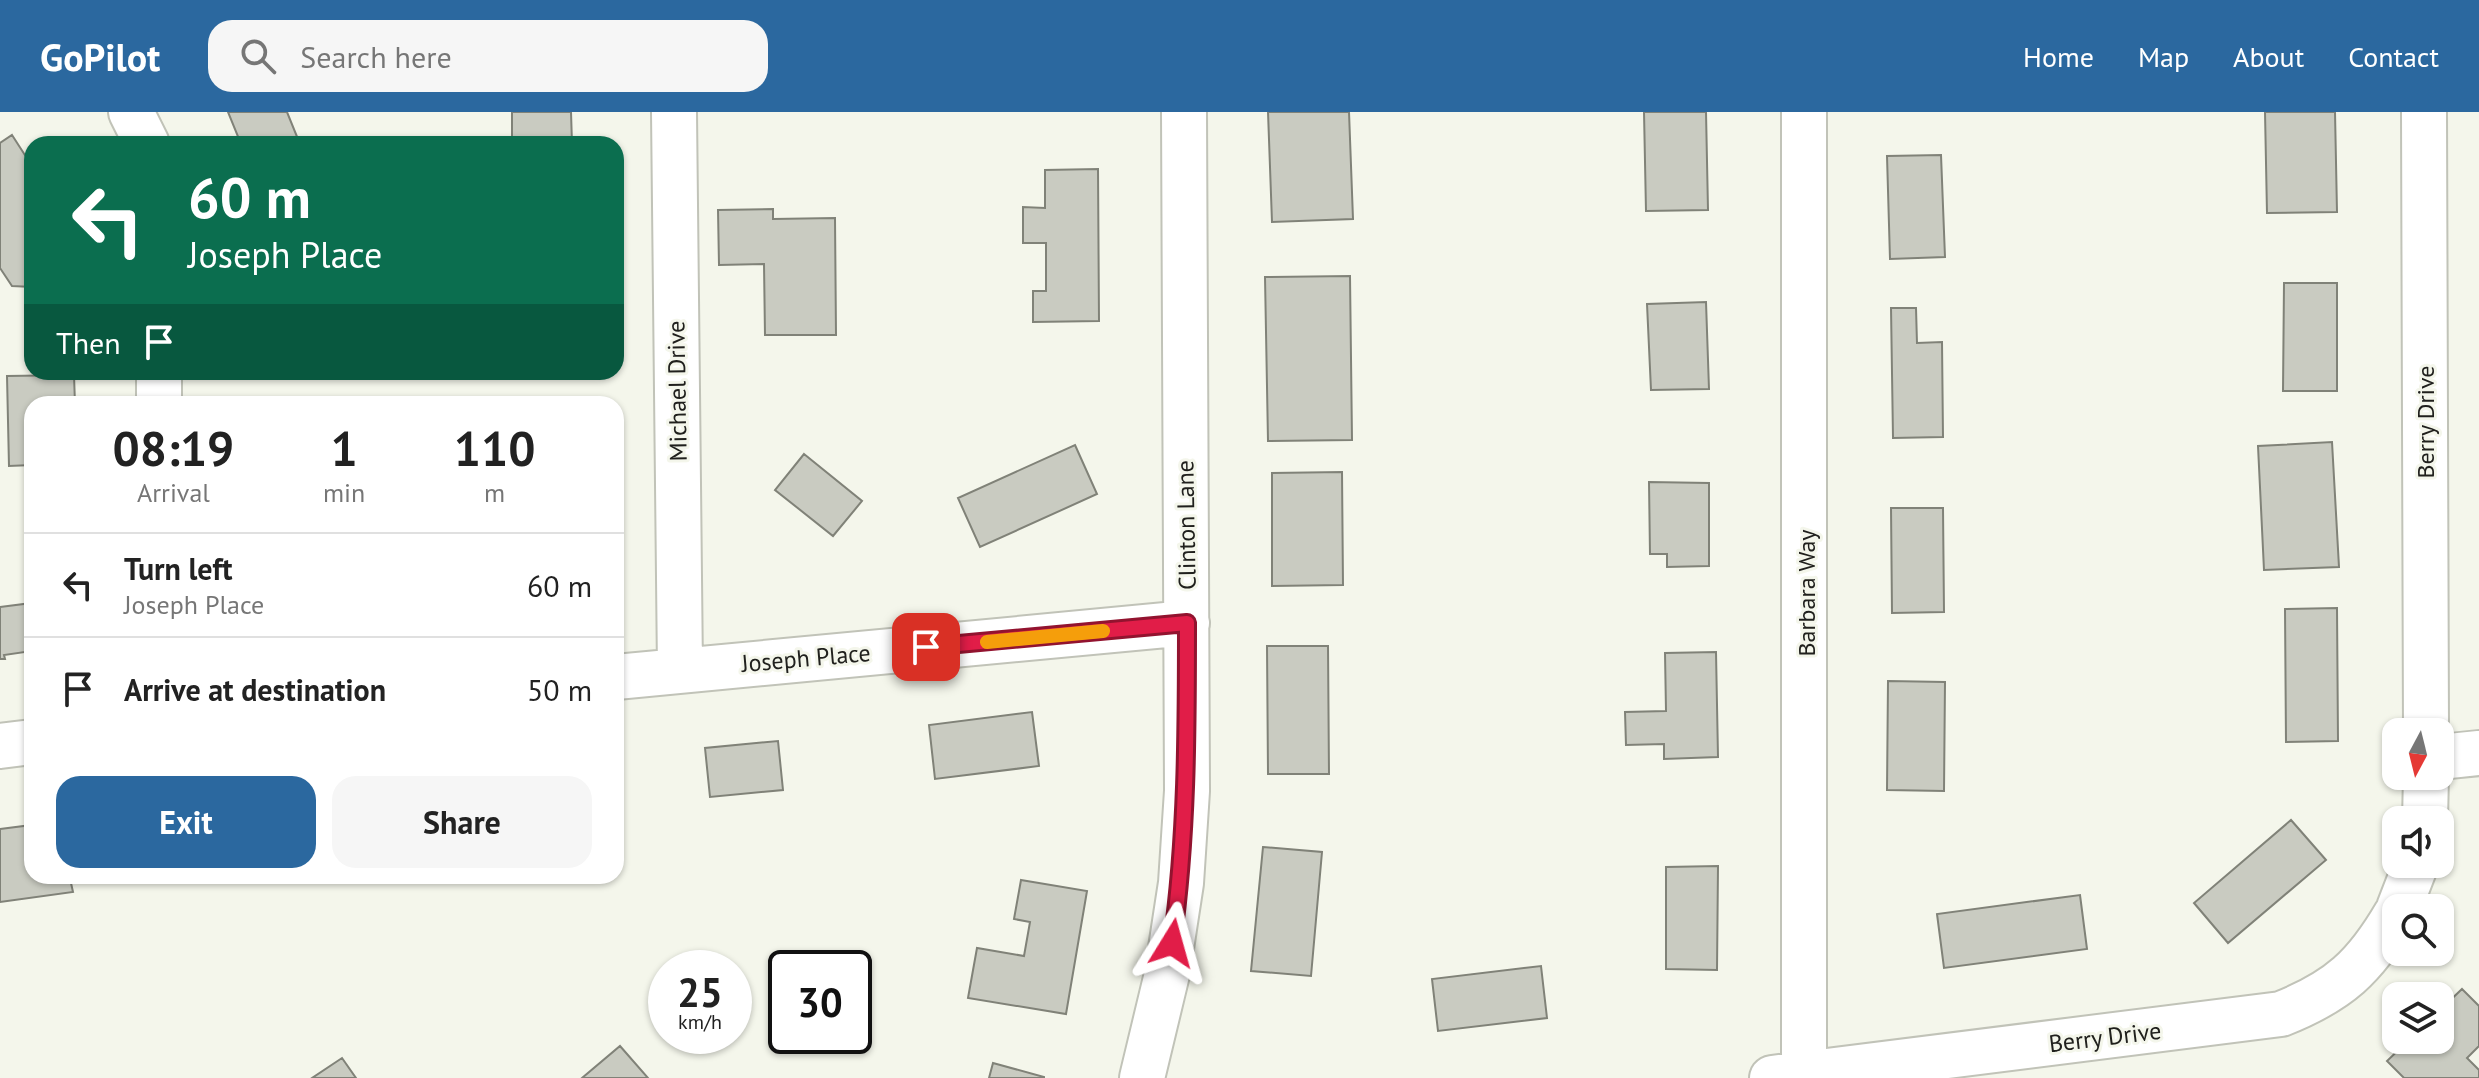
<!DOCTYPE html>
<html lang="en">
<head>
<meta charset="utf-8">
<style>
	:root { --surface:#fff; --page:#f6f6f6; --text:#222; --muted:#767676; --line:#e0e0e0; --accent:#2b689f }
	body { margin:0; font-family:"PT Sans",sans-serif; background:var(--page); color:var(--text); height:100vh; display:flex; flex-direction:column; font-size:30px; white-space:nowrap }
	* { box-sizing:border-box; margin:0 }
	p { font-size:26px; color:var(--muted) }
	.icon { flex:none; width:44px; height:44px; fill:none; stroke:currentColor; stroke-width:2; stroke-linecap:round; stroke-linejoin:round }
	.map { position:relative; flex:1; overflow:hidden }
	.side { position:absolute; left:24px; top:284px; width:600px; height:488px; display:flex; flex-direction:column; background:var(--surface); border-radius:24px; box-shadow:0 2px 6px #0004 }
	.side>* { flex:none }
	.guide { position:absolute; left:24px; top:24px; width:600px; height:244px; border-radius:24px; box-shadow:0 2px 6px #0004; background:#0b6e4f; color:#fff; overflow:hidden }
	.needle { width:52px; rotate:187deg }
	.fabs { position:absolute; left:2382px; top:606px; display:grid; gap:16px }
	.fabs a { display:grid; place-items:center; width:72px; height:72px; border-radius:16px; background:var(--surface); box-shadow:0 2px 6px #0004; font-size:40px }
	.speed { position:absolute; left:648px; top:838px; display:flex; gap:16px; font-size:40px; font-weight:700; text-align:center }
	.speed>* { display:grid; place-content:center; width:104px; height:104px; border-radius:50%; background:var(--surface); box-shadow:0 2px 6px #0004; line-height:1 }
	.speed small { font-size:20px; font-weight:400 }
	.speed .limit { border:4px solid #111; border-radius:12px; background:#fff; color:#111 }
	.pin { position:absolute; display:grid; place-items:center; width:68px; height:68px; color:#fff; margin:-34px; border-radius:16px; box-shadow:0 4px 12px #0006 }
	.me { position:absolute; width:88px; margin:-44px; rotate:8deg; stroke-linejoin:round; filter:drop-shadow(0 0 6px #0008) }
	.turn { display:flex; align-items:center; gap:28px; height:168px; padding:0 32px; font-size:36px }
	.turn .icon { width:104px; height:104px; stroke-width:2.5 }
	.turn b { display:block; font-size:56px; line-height:68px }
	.then { display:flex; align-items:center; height:76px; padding:0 32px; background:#0003; gap:16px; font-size:30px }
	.eta { display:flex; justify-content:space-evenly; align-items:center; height:136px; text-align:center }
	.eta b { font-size:48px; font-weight:600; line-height:56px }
	.cta { display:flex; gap:16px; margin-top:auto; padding:16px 32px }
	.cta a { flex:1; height:92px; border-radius:24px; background:var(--accent); color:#fff; font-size:32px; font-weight:600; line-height:92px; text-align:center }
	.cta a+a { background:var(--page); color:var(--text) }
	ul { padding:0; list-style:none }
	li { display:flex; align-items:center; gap:24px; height:104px; padding:0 32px; border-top:2px solid var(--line) }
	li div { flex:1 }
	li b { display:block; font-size:30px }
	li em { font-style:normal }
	header { display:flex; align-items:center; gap:48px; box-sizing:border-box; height:112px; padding:0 40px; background:var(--accent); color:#fff }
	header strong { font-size:38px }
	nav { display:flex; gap:44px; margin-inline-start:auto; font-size:28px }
	.search { width:560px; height:72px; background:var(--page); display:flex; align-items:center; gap:20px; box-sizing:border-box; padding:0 28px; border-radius:24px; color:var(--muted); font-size:30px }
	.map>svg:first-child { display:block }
	.building { fill:#c9cbc1; stroke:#808278; stroke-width:2 }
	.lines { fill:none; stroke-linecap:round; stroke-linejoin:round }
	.minor-casing { stroke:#c1c3b8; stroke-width:48 }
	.minor { stroke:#fff; stroke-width:44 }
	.route-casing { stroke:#92132f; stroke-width:20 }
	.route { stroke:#e11d48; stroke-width:14 }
	.slow { stroke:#f59e0b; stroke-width:14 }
	.labels { text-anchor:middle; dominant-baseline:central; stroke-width:6; stroke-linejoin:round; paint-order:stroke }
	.street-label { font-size:24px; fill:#20201d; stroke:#f4f6eb }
</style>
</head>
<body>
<header>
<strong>GoPilot</strong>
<div class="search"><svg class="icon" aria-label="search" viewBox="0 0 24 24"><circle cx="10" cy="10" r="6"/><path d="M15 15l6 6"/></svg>Search here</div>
<nav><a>Home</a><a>Map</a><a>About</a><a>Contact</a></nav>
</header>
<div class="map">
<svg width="2479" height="966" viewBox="0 0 2479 966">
	<rect width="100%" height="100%" fill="#f4f6eb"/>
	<path class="building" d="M228,0H287L300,32H241Z
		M512,0H571L572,32H512Z
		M1268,0H1349L1353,107L1272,110Z
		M1644,0H1706L1708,98L1646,99Z
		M2265,0H2335L2337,100L2267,101Z
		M12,23L32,54V175L12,174L0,156V31Z
		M1941,43L1945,145L1890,147L1887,44Z
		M1098,57L1099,209L1033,210V179H1046V131H1023V95L1045,96V58Z
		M773,97V107L835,106L836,223H765L764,152L719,153L718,98Z
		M1350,164L1352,328L1268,329L1265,165Z
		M2284,171H2337V279H2283Z
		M1706,190L1709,277L1651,278L1647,192Z
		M1891,196H1916L1917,231L1942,230L1943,325L1893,326Z
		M74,263L75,292H32V353L9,354L7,264Z
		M2332,330L2339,455L2264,458L2258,334Z
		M1075,333L1097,382L980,435L958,386Z
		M804,342L862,389L833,424L775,378Z
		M1342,360L1343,473L1272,474V361Z
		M1649,370L1709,371V454L1667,455V442H1650Z
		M1891,396H1943L1944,500L1892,501Z
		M32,491V539L4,543L5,547H0V495Z
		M2337,496L2338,629L2286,630L2285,497Z
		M1267,534H1328L1329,662H1268Z
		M1716,540L1718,645L1664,647V632L1626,633L1625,600L1666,599L1665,541Z
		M1888,569L1945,570L1944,679L1887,678Z
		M1032,600L1039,654L935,667L929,613Z
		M778,629L783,678L710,685L705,636Z
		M2291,708L2326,748L2228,831L2194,791Z
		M32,713V764L115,766L71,771L73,780L0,790V717Z
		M1263,735L1322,740L1311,864L1251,859Z
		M1718,754L1717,858L1666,857V755Z
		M1021,768L1087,779L1066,902L968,886L977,836L1024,844L1030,810L1014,807Z
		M2080,783L2087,837L1944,856L1937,802Z
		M1541,854L1547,906L1438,919L1432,867Z
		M2462,877L2479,894V934L2467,946L2479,958V966H2404L2387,949L2409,928H2440V898Z
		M620,934L648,966H582Z
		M342,946L356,966H312Z
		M993,951L1044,965V966H989Z"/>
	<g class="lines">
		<g class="minor-casing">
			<path id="minor" d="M131,0L147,32
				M674,0L680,558
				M1804,0V962
				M2424,0L2426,620
				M159,260V292
				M616,565L1187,511
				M0,634L32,630
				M2440,645L2479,641
				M2425,708L2426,664
				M2399,796L2416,752
				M1142,966L1167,862L1181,771L1187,679L1184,0
				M1772,966L2281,902C2339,879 2365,855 2396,802"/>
		</g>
		<use href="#minor" class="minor"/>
	</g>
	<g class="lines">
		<g class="route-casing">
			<path id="route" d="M926,535L1187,511C1187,619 1187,725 1172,831"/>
		</g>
		<use href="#route" class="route"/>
		<path class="slow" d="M987,530L1103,519"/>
	</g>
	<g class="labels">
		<g class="street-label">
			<text transform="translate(677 279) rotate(-91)">Michael Drive</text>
			<text transform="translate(2425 310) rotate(-90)">Berry Drive</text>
			<text transform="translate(1186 413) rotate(-91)">Clinton Lane</text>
			<text transform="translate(1806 481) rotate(-90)">Barbara Way</text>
			<text transform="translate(806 546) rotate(-5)">Joseph Place</text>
			<text transform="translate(2105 925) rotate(-7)">Berry Drive</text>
		</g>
	</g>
</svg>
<div class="fabs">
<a><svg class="needle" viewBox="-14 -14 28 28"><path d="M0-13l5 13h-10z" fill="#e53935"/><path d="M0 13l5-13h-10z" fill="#767676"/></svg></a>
<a><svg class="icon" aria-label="sound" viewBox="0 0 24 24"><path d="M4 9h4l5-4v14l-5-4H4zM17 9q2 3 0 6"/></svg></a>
<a><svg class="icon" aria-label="search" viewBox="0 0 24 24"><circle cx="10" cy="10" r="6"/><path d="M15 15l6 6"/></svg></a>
<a><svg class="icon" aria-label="layers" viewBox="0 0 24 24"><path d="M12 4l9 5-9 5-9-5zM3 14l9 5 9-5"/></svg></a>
</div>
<div class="speed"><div>25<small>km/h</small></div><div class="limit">30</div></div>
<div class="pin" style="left:926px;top:535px;background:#d93025"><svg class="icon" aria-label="arrive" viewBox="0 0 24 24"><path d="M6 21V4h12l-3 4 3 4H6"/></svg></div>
<svg class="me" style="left:1172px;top:831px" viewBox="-20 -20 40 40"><path d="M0-17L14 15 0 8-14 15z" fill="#e11d48" stroke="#fff" stroke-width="4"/></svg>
<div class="guide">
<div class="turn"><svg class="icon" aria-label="left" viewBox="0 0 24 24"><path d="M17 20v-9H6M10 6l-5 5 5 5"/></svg><div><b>60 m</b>Joseph Place</div></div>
<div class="then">Then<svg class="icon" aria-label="arrive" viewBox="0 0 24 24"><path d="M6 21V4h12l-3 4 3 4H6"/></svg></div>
</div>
<section class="side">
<div class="eta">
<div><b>08:19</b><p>Arrival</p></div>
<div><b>1</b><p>min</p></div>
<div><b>110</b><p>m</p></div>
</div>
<ul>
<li><svg class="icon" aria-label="left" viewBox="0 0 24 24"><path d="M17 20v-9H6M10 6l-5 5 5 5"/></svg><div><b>Turn left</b><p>Joseph Place</p></div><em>60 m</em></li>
<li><svg class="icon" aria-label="arrive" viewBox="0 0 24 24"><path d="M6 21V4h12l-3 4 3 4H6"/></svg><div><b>Arrive at destination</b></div><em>50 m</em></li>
</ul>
<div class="cta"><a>Exit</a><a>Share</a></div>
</section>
</div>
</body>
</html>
